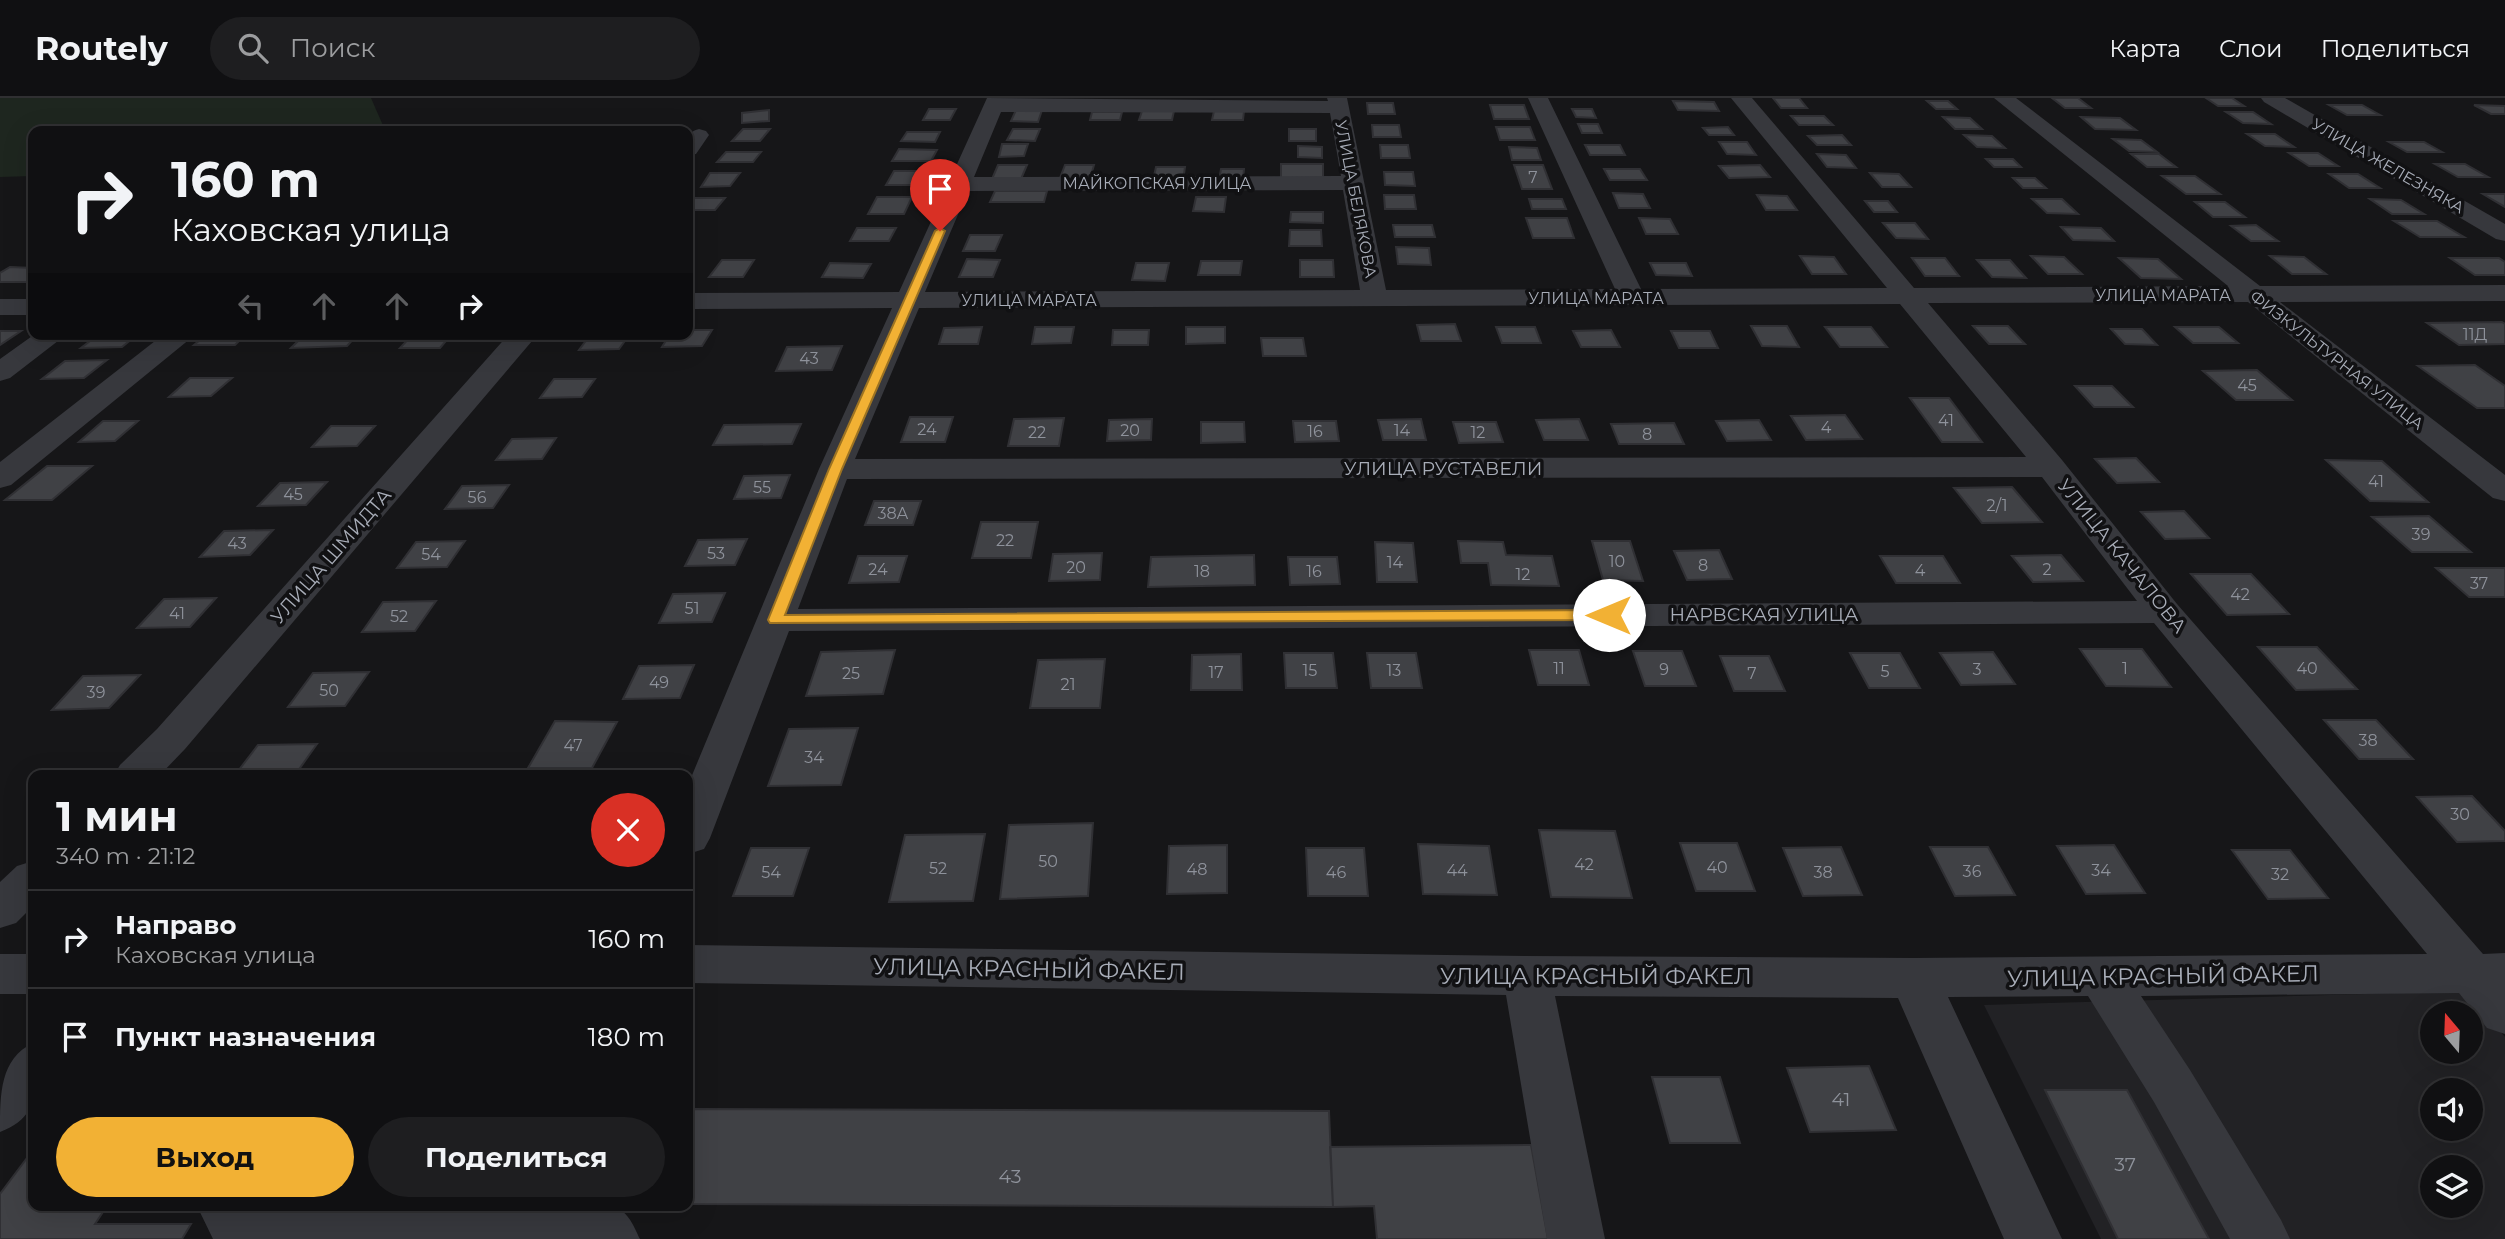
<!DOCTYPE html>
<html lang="ru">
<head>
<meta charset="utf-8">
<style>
	:root { --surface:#101012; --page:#1e1e20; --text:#f1f3f6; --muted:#9c9d9f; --line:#303032; --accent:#f2b134 }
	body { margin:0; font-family:Montserrat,sans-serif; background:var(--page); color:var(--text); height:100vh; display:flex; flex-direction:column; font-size:26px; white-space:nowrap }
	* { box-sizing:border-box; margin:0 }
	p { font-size:23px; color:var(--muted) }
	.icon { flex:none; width:38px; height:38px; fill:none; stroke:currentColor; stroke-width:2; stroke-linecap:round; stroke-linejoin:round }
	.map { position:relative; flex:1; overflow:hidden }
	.sheet { position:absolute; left:28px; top:672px; width:665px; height:441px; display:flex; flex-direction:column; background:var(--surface); border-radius:14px; box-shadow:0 7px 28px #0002,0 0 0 2px var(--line) }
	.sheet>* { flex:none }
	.hud { position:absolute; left:28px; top:28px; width:665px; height:214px; border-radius:14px; box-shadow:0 7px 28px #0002,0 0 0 2px var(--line); background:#101012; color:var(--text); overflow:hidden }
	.needle { width:46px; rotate:341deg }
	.controls { position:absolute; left:2420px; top:903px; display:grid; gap:14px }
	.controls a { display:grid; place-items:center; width:63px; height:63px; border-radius:50%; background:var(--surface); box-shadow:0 7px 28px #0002,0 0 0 2px var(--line); font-size:35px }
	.pin { position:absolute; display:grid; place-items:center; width:60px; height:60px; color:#fff; margin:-72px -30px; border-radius:50% 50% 50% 0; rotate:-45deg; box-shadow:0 0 7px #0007 }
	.pin .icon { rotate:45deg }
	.me { position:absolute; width:77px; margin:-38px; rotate:270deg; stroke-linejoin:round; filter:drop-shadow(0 0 5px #0008) }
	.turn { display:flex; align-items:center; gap:24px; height:147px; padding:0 28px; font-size:32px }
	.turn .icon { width:91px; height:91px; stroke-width:2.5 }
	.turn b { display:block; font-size:49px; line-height:60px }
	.lanes { display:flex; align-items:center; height:66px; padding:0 28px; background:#0003; justify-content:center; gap:35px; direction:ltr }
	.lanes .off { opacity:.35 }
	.round { display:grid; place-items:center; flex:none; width:74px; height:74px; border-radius:37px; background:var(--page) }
	.overview { display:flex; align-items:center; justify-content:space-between; height:119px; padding:0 28px }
	h1 { font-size:42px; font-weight:700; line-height:52px }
	.primary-button { display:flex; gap:14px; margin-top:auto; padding:14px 28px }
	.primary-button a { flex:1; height:80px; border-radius:42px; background:var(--accent); color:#111; font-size:28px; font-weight:700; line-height:80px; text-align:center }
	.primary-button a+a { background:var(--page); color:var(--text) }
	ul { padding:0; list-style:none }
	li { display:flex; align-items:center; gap:21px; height:98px; padding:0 28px; border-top:2px solid var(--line) }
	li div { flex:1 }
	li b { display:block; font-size:26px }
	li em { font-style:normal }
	header { display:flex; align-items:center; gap:42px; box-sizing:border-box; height:98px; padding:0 35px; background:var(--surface); border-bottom:2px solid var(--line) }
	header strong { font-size:33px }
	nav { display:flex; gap:38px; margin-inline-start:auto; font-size:24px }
	.search { width:490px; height:63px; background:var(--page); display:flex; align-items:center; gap:18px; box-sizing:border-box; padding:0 24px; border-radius:38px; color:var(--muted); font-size:26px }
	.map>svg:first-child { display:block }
	.built { fill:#222225; fill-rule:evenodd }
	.green { fill:#1e261f }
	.building { fill:#404145; stroke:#303034; stroke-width:2 }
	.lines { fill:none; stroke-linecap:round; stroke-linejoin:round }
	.minor { fill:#37383d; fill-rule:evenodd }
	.route { fill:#f2b134; stroke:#9d7322; stroke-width:2 }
	.labels { text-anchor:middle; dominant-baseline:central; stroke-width:7; stroke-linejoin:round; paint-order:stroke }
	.far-street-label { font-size:16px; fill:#a8adb8; stroke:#111113 }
	.number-label { font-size:16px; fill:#8e929b }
	.street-label { font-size:19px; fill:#a8adb8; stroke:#111113 }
	.near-number-label { font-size:19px; fill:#8e929b }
	.near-street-label { font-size:23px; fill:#a8adb8; stroke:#111113 }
</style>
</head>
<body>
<header>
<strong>Routely</strong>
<div class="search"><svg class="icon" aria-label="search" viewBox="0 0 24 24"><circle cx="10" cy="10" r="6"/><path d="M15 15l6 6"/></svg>Поиск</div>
<nav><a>Карта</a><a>Слои</a><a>Поделиться</a></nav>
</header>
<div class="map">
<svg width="2505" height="1141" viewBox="0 0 2505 1141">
	<rect width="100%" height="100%" fill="#161618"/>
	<path class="built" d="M2467,893L2505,939V1141H2101L1984,907ZM2432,915H2471V954H2432ZM2432,992H2471V1031H2432ZM2432,1069H2471V1108H2432Z"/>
	<path class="green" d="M0,0H371L385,32L33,33V78L0,79Z"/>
	<path class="building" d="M1773,0H1799L1807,10H1781Z
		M2052,0H2078L2091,10H2065Z
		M2206,0H2232L2244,8H2218Z
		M1673,3L1714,4L1719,13L1678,12Z
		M1927,3H1948L1957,11H1936Z
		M1367,5H1393L1395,16H1368Z
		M1490,7H1524L1529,21H1494Z
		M2329,7H2362L2380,17H2347Z
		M2474,7L2505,8V16H2491Z
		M929,11H956L950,22H923Z
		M1572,11H1592L1596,20L1576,19Z
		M769,12V23L742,25V15Z
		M1016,12H1042L1038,24L1011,23Z
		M1142,13H1174L1172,22H1139Z
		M1214,13H1244L1243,22H1212Z
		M1092,14H1122L1120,22H1090Z
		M2226,14H2253L2271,26L2243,25Z
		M1791,18H1824L1833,27H1799Z
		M1943,19L1970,20L1982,31H1955Z
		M2081,19L2120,20L2136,32L2095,31Z
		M1578,26H1598L1602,35H1582Z
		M1372,27H1399L1401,39H1373Z
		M1496,29H1530L1535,42H1500Z
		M1728,29L1734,37H1709L1703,30Z
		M743,31H770L760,43H732Z
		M1013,31H1040L1035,43L1007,42Z
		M1289,31H1316V43H1289Z
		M907,34H940L935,44L901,43Z
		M2247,36H2275L2294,49L2265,48Z
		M1842,37L1851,47H1817L1808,38Z
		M1964,37L1992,38L2005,50L1977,49Z
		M2113,41L2141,42L2157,54L2129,53Z
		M1719,44H1747L1756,57L1727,56Z
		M2389,44H2424L2442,54H2407Z
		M1002,46H1028L1024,58L999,59Z
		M1380,47H1408L1410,60H1381Z
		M1585,47H1620L1625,57H1590Z
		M1298,48L1322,49V60L1298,59Z
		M1509,49L1537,50L1541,62H1512Z
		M899,51L937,52L931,63H892Z
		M726,54H761L753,64H717Z
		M2289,55H2318L2338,68H2309Z
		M1817,56L1846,57L1856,70L1827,69Z
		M2131,56H2159L2176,69H2147Z
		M1986,61H2013L2021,69H1994Z
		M1281,66H1323V82H1281Z
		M2435,66H2465L2488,79H2458Z
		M998,67H1027L1021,81H992Z
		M1065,67H1094L1090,81L1060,80Z
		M1514,67H1543L1552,91H1522Z
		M1760,67L1770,79L1729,80L1719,68Z
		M1156,69H1185L1183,83L1153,82Z
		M1221,71H1244L1243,82H1219Z
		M1604,71H1640L1647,82H1610Z
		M894,73H923L916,87H886Z
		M1384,74H1413L1415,88L1385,87Z
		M710,75H740L730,88L701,89Z
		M1870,75L1899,76L1911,89H1882Z
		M2329,76H2358L2380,90H2349Z
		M2162,78H2195L2220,96H2186Z
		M2013,80H2035L2046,90H2023Z
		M995,93H1047L1044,104H990Z
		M1613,95L1643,96L1650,110H1619Z
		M2483,96H2505V109Z
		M1384,97H1414L1416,111H1385Z
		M1757,97L1787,98L1797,112H1766Z
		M877,99H912L904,116H868Z
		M1196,99H1226L1224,114L1193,113Z
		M688,100H725L715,112H688Z
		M1529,101H1562L1566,111H1532Z
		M2032,101H2062L2078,116L2047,115Z
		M2370,101L2401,102L2424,116H2392Z
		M1865,103H1888L1897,114H1874Z
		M2195,104H2225L2245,119H2213Z
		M1291,114H1323V125L1290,124Z
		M1526,120H1567L1574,140H1533Z
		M1639,120L1670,121L1678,136H1646Z
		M2394,123H2437L2464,139H2420Z
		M1883,125H1915L1928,141L1896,140Z
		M1393,127H1432L1435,139H1395Z
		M2256,127L2278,143H2251L2231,128Z
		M2061,129L2101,130L2114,143L2073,142Z
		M857,130H896L889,143H850Z
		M1290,132H1321L1322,148H1289Z
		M970,137H1002L995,153H963Z
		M1396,149L1429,150L1431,167L1398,166Z
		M1800,158L1834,159L1846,176H1812Z
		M2031,158L2064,159L2082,176H2048Z
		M2270,158L2304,159L2326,176H2292Z
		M1912,160H1945L1959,178H1925Z
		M2119,160L2158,161L2181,181L2141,180Z
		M2450,160H2499L2505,164V177H2475Z
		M967,161L1000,162L993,179H959Z
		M722,162H754L743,179H709Z
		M1300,162H1333L1334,179H1300Z
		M1977,162H2010L2026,180L1992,179Z
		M1201,163H1242L1240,177H1198Z
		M830,165L871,166L863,180L822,179Z
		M1136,165H1169L1165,183L1132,182Z
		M1650,165H1686L1692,178L1656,177Z
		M10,169L33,170V181L28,184H0V175Z
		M2502,224L2505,226V246L2459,247L2427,225Z
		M1455,226L1461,243H1421L1417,227Z
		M1751,228H1787L1799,249L1762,248Z
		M1973,228H2008L2025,246H1989Z
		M982,229L978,246H939L944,230Z
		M1035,229H1074L1071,245L1032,246Z
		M1186,229H1225V245L1186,246Z
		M1496,229H1535L1541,245H1502Z
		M1825,229H1871L1887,249H1840Z
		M2175,229H2219L2238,245H2193Z
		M2111,231H2142L2157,247L2125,246Z
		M688,232H712L702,248L662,249L670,236H688Z
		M1113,232H1149L1148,247H1112Z
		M1611,232L1620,249H1581L1573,233Z
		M0,233H21L0,247Z
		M1671,233H1710L1718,250H1679Z
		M99,236H138L122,249L81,250Z
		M207,236H246L235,247H194Z
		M305,236H358L347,248L291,250Z
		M413,236H452L440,250H400Z
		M591,236H630L619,251L579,252Z
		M1261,240H1303L1306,258H1263Z
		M842,248L832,272L776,273L787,249Z
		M107,262L84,280L42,281L65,263Z
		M2475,267L2505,288V310H2477L2418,268Z
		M2257,272L2292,302H2236L2203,273Z
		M190,280H232L211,298L169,299Z
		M554,281H595L582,299L540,300Z
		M2075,288H2112L2133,309H2094Z
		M1910,300H1949L1982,344H1942Z
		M1845,317L1862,341L1806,342L1791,318Z
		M910,319H953L945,344H901Z
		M1064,320L1059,348H1008L1014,321Z
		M1152,321L1151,342L1107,343L1109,322Z
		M1421,321L1426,342H1383L1378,322Z
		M1579,321L1588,342H1544L1536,322Z
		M1759,322L1771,342L1727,343L1716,323Z
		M103,323H138L115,343L79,344Z
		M1293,323H1336L1339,343L1295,344Z
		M1201,324H1244L1245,344L1201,345Z
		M1453,324H1496L1503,344L1459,345Z
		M1674,325L1684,346H1619L1611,326Z
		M801,326L792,346L713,347L724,327Z
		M331,328H375L357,348L312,349Z
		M556,340L542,361L496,362L512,341Z
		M2136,360L2159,384L2117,385L2095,361Z
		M2326,362L2382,363L2428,404L2370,403Z
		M47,368H92L52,402H5Z
		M790,377L781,400L734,401L744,378Z
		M327,384L306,407L258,408L280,385Z
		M509,387L493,410L445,411L462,388Z
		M2012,389L2042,424L1982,425L1954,390Z
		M874,403H921L913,427H865Z
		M2184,413L2209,440L2165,441L2141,414Z
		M2429,418L2471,454H2412L2372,419Z
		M981,424H1038L1031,460H972Z
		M273,432L250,457L200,459L224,433Z
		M747,441L735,467L685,468L698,442Z
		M465,443L447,469L397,470L416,444Z
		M1458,443L1503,444L1506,457L1552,458L1559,488L1491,487L1488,465H1461Z
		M1592,443H1630L1643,483L1603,482Z
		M1375,444L1413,445L1417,484H1377Z
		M1719,452L1732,481L1687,482L1674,453Z
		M1102,455L1100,482L1049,483L1053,456Z
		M1254,457L1255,487L1148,489L1151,459Z
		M2061,457L2083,483L2033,484L2012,458Z
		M858,458H907L899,484L849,485Z
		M1880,458H1943L1960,485H1896Z
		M1288,459H1337L1340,486L1290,487Z
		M2436,470H2505V499H2469Z
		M2191,476H2251L2289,516L2227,517Z
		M725,495L712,524L659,525L673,496Z
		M216,500L190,529L137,530L164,501Z
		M436,503L415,533L362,534L383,504Z
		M2258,549H2317L2357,591L2296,592Z
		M2080,551H2142L2171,589L2106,588Z
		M895,552L883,596L806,598L821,554Z
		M1529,552H1579L1589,587H1538Z
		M1633,553H1682L1696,588H1645Z
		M1993,554L2015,586L1961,587L1940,555Z
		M1284,555H1333L1337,590H1286Z
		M1367,555H1416L1422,590H1371Z
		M1850,555H1900L1920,590H1869Z
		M1241,556L1242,592H1191L1192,557Z
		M1720,558H1769L1785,593H1734Z
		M1105,561L1100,610H1030L1038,562Z
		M694,567L680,600L623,601L639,568Z
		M369,574L345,608L288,609L313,575Z
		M140,577L109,610L52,612L83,578Z
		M2324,622H2376L2413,661H2359Z
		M555,623L617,624L592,670H528Z
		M858,630L841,687L768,688L789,631Z
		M317,646L295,677H235L258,647Z
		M2472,698L2505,733V743L2457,744L2417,699Z
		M1093,725L1088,798L1000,801L1009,727Z
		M1539,732L1615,733L1632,800L1551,799Z
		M985,736L973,803L889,804L905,737Z
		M1680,745H1737L1755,793H1696Z
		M1418,746L1489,748L1497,797L1423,796Z
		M1227,747V795L1167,796L1169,748Z
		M2114,747L2145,795L2086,796L2057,748Z
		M1841,749L1862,797L1803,798L1783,750Z
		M1930,749H1988L2015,797L1955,798Z
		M751,750H809L793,798H733Z
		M1306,750H1364L1368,798H1308Z
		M2232,752H2290L2328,800L2268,801Z
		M1869,968L1896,1032L1810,1034L1787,970Z
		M1652,979H1720L1740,1045H1670Z
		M2045,992H2127L2209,1141H2118Z
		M688,1011L1329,1013L1333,1109L688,1106Z
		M1531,1047L1548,1141H1377L1374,1108L1333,1109L1330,1049Z
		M33,1052V1108H107L95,1126H191L182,1141H0V1096Z"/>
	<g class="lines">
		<path class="minor" d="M987,0L1328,3L1327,0H1347L1386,192L1615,191L1528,0H1548L1641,191L1887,190L1731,0H1752L1914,190L2228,188L1994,0H2016L2260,188L2505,187V203L2280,204L2505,377V403L2493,400L2248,204L1928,205L2062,362L2177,506L2483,856L2505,855V936L2487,930L2459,895L2141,898L2190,972L2281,1122L2290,1141H2230L2154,1004L2088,898L1948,899L2062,1141H2004L1898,900L1555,898L1605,1141H1547L1506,897L688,885V847L1527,858L1914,860L2427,856L2154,525L789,533L710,740L704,751L688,756V687L819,371L892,210L688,211V195L899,194ZM1001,14L1330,15L1341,78L974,79ZM1343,92L1360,192L925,194L968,93ZM1900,206L2026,359L855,361L919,210ZM2042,379L2137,503L798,511L847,381Z
			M2261,0H2285L2505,126V143L2496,141L2264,4Z
			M699,31L706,33L709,37L696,56L688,57C688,45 685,34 699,31Z
			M0,201H33V217H0Z
			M35,236H67L10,280L0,283V261Z
			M164,236H196L11,387L0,390V364Z
			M509,236H538L185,651L160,677H114L120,667L157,631Z
			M33,763V808L16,825L0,830V784L17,768Z
			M0,856H33V896H0Z
			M33,945C35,984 44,1018 0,1034C0,995 0,961 33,945Z
			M197,1108H613C629,1114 633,1127 640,1141H213Z"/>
	</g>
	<path class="route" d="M940,130L945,133L842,371L785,517L1609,512L1616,517L1609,522L770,525L768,522L829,371L935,133Z"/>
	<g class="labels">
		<g class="far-street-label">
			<text transform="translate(2388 68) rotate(30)">УЛИЦА ЖЕЛЕЗНЯКА</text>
			<text x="1157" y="85">МАЙКОПСКАЯ УЛИЦА</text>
			<text transform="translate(1356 101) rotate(79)">УЛИЦА БЕЛЯКОВА</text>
			<text x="2163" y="197">УЛИЦА МАРАТА</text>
			<text x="1596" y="200">УЛИЦА МАРАТА</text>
			<text x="1029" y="202">УЛИЦА МАРАТА</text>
			<text transform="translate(2337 262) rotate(38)">ФИЗКУЛЬТУРНАЯ УЛИЦА</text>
		</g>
		<g class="number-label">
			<text x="1533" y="79">7</text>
			<text x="2475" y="236">11Д</text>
			<text x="809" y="260">43</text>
			<text x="2247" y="287">45</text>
			<text x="1946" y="322">41</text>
			<text x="1826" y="329">4</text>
			<text x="927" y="331">24</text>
			<text x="1130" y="332">20</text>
			<text x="1402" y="332">14</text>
			<text x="1315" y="333">16</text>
			<text x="1037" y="334">22</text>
			<text x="1478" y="334">12</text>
			<text x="1647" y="336">8</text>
			<text x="2376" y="383">41</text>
			<text x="762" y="389">55</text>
			<text x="293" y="396">45</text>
			<text x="477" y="399">56</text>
			<text x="1997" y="407">2/1</text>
			<text x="893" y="415">38А</text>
			<text x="2421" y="436">39</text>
			<text x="1005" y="442">22</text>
			<text x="237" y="445">43</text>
			<text x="716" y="455">53</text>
			<text x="431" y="456">54</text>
			<text x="1617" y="463">10</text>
			<text x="1395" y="464">14</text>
			<text x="1703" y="467">8</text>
			<text x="1076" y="469">20</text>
			<text x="878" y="471">24</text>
			<text x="2047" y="471">2</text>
			<text x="1920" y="472">4</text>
			<text x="1202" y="473">18</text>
			<text x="1314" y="473">16</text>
			<text x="1523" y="476">12</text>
			<text x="2479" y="485">37</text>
			<text x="2240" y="496">42</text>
			<text x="692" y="510">51</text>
			<text x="177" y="515">41</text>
			<text x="399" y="518">52</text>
			<text x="1559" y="570">11</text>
			<text x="2125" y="570">1</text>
			<text x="2307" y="570">40</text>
			<text x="1664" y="571">9</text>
			<text x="1977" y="571">3</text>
			<text x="1310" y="572">15</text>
			<text x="1394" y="572">13</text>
			<text x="1885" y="573">5</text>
			<text x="1216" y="574">17</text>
			<text x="851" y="575">25</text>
			<text x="1752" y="575">7</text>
			<text x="659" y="584">49</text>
			<text x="1068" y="586">21</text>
			<text x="329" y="592">50</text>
			<text x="96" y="594">39</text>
			<text x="2368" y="642">38</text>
			<text x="573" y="647">47</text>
			<text x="814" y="659">34</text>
			<text x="2460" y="716">30</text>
			<text x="1048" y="763">50</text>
			<text x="1584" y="766">42</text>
			<text x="1717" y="769">40</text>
			<text x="938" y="770">52</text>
			<text x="1197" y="771">48</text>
			<text x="1457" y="772">44</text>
			<text x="2101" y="772">34</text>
			<text x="1972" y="773">36</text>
			<text x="771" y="774">54</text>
			<text x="1336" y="774">46</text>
			<text x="1823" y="774">38</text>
			<text x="2280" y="776">32</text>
		</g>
		<g class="street-label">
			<text x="1443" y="370">УЛИЦА РУСТАВЕЛИ</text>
			<text transform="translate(331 458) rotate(-49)">УЛИЦА ШМИДТА</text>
			<text transform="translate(2122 458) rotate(51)">УЛИЦА КАЧАЛОВА</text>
			<text x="1764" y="516">НАРВСКАЯ УЛИЦА</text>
		</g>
		<g class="near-number-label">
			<text x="1841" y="1001">41</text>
			<text x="2125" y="1066">37</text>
			<text x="1010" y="1078">43</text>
		</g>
		<g class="near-street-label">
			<text transform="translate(1029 871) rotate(1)">УЛИЦА КРАСНЫЙ ФАКЕЛ</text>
			<text x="1596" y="878">УЛИЦА КРАСНЫЙ ФАКЕЛ</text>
			<text transform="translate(2163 878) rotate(-1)">УЛИЦА КРАСНЫЙ ФАКЕЛ</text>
		</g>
	</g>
</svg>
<div class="controls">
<a><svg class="needle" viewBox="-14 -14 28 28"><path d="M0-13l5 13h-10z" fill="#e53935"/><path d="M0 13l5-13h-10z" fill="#9c9d9f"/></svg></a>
<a><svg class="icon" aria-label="sound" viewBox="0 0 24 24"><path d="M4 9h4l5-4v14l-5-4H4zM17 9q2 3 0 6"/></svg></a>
<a><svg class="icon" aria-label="layers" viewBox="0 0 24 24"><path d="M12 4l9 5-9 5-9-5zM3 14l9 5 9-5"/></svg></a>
</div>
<div class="pin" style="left:940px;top:133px;background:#d93025"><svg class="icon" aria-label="arrive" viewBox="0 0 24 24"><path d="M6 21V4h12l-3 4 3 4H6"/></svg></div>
<svg class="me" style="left:1609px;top:517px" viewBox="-20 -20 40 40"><circle r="19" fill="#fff"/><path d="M0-13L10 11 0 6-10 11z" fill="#f2b134"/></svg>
<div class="hud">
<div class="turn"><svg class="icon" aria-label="right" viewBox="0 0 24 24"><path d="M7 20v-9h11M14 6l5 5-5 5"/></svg><div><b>160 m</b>Каховская улица</div></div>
<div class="lanes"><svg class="icon off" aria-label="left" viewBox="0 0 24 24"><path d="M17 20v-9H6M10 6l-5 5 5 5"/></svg><svg class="icon off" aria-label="ahead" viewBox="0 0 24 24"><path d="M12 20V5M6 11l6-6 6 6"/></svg><svg class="icon off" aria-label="ahead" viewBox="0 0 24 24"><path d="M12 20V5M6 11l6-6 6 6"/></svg><svg class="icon" aria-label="right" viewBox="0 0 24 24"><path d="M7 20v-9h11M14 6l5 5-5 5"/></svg></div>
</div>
<section class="sheet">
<div class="overview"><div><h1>1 мин</h1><p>340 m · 21:12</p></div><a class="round" style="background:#d93025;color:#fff"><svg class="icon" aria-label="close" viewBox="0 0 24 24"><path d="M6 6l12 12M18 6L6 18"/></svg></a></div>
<ul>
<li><svg class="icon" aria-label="right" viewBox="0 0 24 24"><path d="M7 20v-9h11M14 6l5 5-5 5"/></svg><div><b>Направо</b><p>Каховская улица</p></div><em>160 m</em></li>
<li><svg class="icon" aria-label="arrive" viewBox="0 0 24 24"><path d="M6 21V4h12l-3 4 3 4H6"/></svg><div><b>Пункт назначения</b></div><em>180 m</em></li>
</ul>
<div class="primary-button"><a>Выход</a><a>Поделиться</a></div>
</section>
</div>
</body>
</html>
